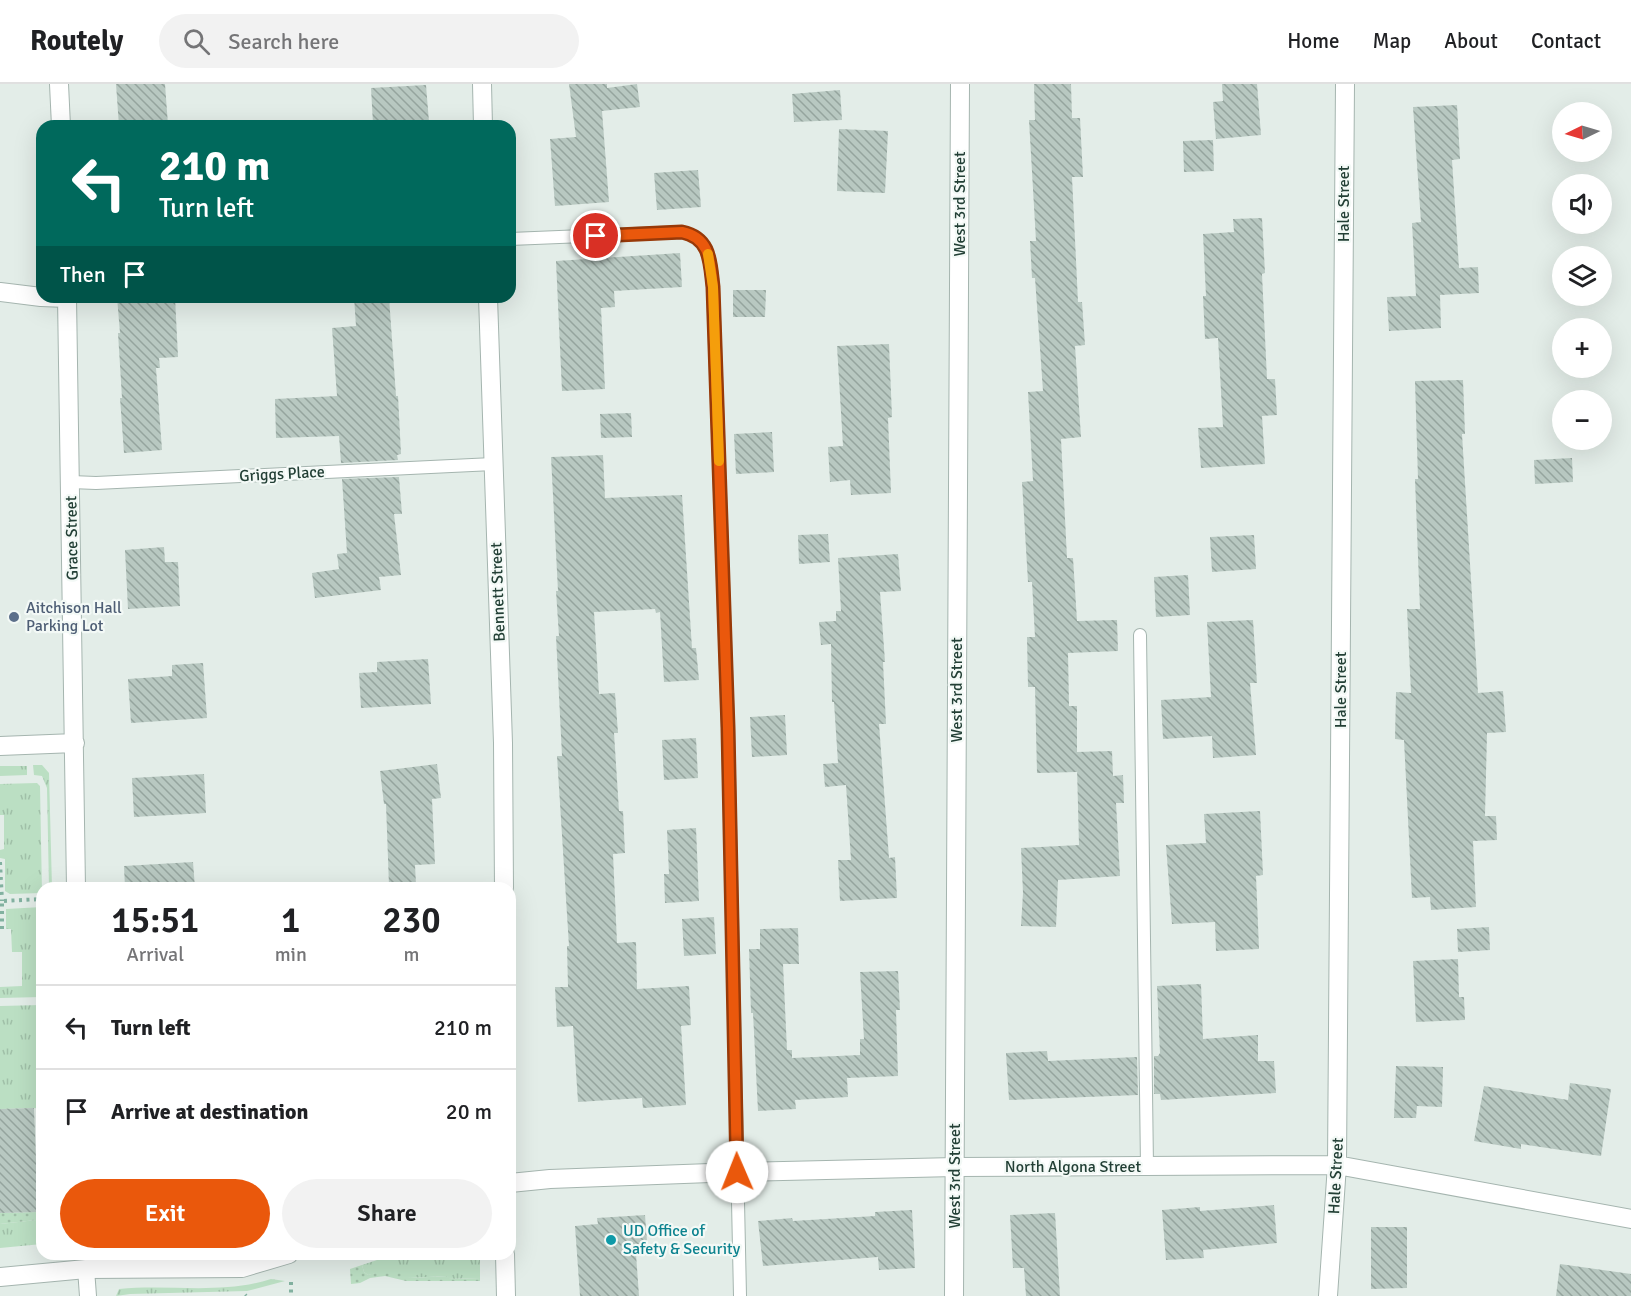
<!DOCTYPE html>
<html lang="en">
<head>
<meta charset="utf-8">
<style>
	:root { --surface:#fff; --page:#f2f2f2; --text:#202124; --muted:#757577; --line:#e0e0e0; --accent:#ea580c }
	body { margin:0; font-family:Signika,sans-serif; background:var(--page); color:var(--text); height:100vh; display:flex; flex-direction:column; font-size:22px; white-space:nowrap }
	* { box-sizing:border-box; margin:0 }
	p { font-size:20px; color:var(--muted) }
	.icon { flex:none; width:33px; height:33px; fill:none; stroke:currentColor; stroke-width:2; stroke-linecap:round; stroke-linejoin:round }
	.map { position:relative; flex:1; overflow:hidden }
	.panel { position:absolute; left:36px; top:798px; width:480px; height:378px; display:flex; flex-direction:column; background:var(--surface); border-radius:18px; box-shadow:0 6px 24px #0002 }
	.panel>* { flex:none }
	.banner { position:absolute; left:36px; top:36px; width:480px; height:183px; border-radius:18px; box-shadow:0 6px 24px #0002; background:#00695c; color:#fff; overflow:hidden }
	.needle { width:39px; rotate:265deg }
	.fabs { position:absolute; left:1552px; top:18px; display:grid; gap:12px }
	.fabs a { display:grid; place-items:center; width:60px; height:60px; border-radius:50%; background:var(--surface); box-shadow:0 6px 24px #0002; font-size:30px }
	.pin { position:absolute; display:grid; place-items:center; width:51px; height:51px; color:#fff; margin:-26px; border:3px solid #fff; border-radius:50%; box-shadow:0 2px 6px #0007 }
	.me { position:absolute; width:66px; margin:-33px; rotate:359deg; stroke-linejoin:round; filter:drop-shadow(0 0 4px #0008) }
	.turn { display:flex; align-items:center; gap:21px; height:126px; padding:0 24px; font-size:27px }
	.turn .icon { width:78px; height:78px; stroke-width:2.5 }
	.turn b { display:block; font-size:42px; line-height:51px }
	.then { display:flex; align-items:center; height:57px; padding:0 24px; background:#0003; gap:12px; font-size:22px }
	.eta { display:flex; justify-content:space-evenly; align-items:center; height:102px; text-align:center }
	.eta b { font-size:36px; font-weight:600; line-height:42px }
	.action { display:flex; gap:12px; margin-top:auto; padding:12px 24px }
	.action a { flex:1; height:69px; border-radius:36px; background:var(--accent); color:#fff; font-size:24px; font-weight:600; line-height:69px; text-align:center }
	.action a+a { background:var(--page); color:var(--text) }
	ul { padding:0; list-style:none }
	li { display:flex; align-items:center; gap:18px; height:84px; padding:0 24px; border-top:2px solid var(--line) }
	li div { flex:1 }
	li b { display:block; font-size:22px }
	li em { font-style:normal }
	header { display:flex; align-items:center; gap:36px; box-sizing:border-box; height:84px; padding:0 30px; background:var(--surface); border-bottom:2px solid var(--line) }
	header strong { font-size:28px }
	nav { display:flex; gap:33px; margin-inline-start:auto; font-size:21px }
	.search { width:420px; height:54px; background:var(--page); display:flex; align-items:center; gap:15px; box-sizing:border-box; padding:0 21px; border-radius:33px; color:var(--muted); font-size:22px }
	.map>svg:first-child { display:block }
	.grass { fill:url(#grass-tufts) }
	.garden { fill:url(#garden-dots) }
	.building { fill:url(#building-back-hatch) }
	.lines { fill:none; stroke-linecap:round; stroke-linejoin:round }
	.service-casing { stroke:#a5b5af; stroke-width:14 }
	.pedestrian-casing { stroke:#a5b5af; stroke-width:18 }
	.minor-casing { stroke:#a5b5af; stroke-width:20 }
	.path { stroke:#82b1a0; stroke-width:4; stroke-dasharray:3 4.5; stroke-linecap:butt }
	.service { stroke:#fff; stroke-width:12 }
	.pedestrian { stroke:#fff; stroke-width:16 }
	.minor { stroke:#fff; stroke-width:18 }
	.route-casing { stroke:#983908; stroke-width:15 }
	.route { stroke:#ea580c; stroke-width:10 }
	.slow { stroke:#f59e0b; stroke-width:10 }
	.service-dot { fill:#5c6f8a; stroke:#f3f9f6; stroke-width:2 }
	.culture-dot { fill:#0f9aa8; stroke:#f3f9f6; stroke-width:2 }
	.labels { text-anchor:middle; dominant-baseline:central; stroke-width:4.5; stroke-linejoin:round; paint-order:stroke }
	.street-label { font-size:16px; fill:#223f35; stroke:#f3f9f6 }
	.service-label { font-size:16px; fill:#4e5e75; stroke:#f3f9f6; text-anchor:start }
	.culture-label { font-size:16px; fill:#0d838f; stroke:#f3f9f6; text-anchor:start }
</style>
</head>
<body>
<header>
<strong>Routely</strong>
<div class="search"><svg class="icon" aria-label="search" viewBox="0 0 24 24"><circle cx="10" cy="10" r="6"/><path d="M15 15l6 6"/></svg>Search here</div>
<nav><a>Home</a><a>Map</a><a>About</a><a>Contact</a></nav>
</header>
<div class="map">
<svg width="1631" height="1212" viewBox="0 0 1631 1212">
	<defs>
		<pattern id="grass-tufts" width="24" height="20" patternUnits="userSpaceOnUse" patternTransform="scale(1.5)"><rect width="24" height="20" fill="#bbdfc3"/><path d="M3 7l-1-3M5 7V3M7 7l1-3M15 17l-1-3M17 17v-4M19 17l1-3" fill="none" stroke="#a0c0a8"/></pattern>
		<pattern id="garden-dots" width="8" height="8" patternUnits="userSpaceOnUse" patternTransform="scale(1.5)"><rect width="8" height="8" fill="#bbdfc3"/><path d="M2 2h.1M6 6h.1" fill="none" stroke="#a0c0a8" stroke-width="1.8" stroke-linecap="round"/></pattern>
		<pattern id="building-back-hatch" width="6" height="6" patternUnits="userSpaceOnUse" patternTransform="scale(1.5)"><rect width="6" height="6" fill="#b8c8c1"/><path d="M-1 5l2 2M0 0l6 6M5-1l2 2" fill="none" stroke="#95a49e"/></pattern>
	</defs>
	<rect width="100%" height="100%" fill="#e3ede8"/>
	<path class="grass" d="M33,681H42L49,689L52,804H49L47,704L42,692L34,691Z
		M0,682H27V691L0,692Z
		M37,699L40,702L42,809L10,810L5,807V775L0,774V766L4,765V731H0V700Z
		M42,823V913L0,914V903L22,902V868H12L11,845H6V825Z
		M42,921V1024L0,1025V922Z
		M42,1134V1160L0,1164V1140L36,1136Z
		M395,1170H480V1194L448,1195L447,1192L410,1194L377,1189L368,1191L364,1188L362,1181Z
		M271,1195L285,1197L247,1207L130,1210L116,1212L119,1205C169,1200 222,1211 271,1195Z"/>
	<path class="garden" d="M37,1110H42V1134L36,1136L0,1140V1129L37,1128Z
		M362,1181L364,1188L368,1191C382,1187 397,1185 410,1194L447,1192L449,1195L480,1194V1197H406L385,1192L370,1194L360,1199L351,1200L350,1185Z"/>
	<path class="building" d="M116,0H165L168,41L119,42Z
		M569,0H607V4L637,0L640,23L602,27L609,118L555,122L550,55L576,53Z
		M1034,0H1071L1072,34H1080L1083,93H1072L1078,218H1082L1085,261L1075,262L1081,353L1061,355L1067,474H1073L1077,537L1117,536L1118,567L1068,569L1069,622H1077V668L1112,667L1113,692L1123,691L1124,719H1116L1120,792L1058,796L1056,843L1021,842L1023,809L1021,764L1079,761L1077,683V688L1037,689L1035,603H1028L1027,553H1035L1032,498H1028L1022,398L1033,397L1028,308L1043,307L1035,194H1032L1030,157H1036L1029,36H1035Z
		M1222,0H1257L1261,51L1216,55L1213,18L1223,17Z
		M426,1L429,38L373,40L371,4Z
		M840,6L842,36L794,38L792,10Z
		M1457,21L1460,75L1452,76L1459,184L1478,183L1479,209L1440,211L1441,244L1389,247L1387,213L1416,212L1412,139L1421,138L1413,23Z
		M839,45L888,47L885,109L837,107Z
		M1213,56L1214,87L1184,88L1183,57Z
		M698,86L701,123L657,126L654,89Z
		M1262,134L1265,189L1262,190L1267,295H1275L1277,331L1262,332L1265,380L1201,384L1198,344L1223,343L1218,254L1205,255L1203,212H1206L1203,150L1234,148L1233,135Z
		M680,169L682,203L614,207L615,223L601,224L605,305L562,307L556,177Z
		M733,206H766L765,233H733Z
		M117,213H175L178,273L159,274L160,284H156L162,366L124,369L120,314H122L118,249H120Z
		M354,213H389L396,312H398L401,370L397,371L398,376L341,379L339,352L276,354L275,315L337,312L332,244L356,242Z
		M889,260L892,333L888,334L891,409L851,411L850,396L830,398L828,363L843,362L837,262Z
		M1463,296L1465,350H1462L1478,609L1503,607L1506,648L1487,649L1485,732H1496L1497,756L1473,757L1476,823L1431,826L1430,813L1412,814L1404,656L1395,655L1396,608L1411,609L1407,525H1420L1415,395H1418L1415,297Z
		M631,329L632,353L601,354L600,330Z
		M772,348L774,388L736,390L734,350Z
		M603,371L605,414L682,411L692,564H696L699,596L664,598L660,528L656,529L655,525L594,528L599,610L615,609L618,649H614L619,727H623L625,769L613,770L617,859L636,858L637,905L689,902L691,941L681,942L686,1021L643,1024L642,1014L578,1018L573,942L557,943L555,903H568L567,862H569L557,672H562L556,552H559L556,507H558L551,373Z
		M1572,374L1573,398L1535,400L1534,376Z
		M399,393L402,430H394L401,491L379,493L381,506L315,514L312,489L339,485L337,470L347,469L342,395Z
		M828,450L830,478L799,480L798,451Z
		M1254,451L1256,485L1212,488L1210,453Z
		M164,463L165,478H178L180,522L128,525L125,466Z
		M898,470L901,507L880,508L885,578H883L886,640H879L889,774L895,773L897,814L840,817L838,776H851L846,701L825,703L823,680L838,679L834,618H832L831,560L821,561L819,538L836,537V527H841L838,474Z
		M1188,491L1190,531L1156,533L1154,493Z
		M1253,536L1257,599H1250L1256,671L1213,674L1212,652L1163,655L1161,616L1211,613L1207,538Z
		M428,575L431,620L361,624L359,589L377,588V578Z
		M203,579L207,634L131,639L128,595L172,592V581Z
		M785,631L787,671L752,673L750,633Z
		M696,654L698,694L664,696L662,656Z
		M437,680L441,714L432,715L435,780L415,781L416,801L389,802L386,720H384L380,687Z
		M204,690L206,729L134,733L132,694Z
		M1260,727L1263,791L1256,792L1259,865L1216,867L1215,838L1172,840L1166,761L1206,759L1204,730Z
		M696,744L699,817L665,819L664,790H669L667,746Z
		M193,778L195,804H125L124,782Z
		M714,833L716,870L684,872L682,835Z
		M1489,843L1490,866L1458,868L1457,845Z
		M798,844L799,880H783L787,966H792V974L860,971V955H864L860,888L898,887L900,926H896L898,992L847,994L848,1013L795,1016L796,1025L758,1027L753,929H751L749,865H760V845Z
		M1458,875L1459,913H1464L1465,936L1416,938L1413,877Z
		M1201,900L1203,955L1258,951V977H1274L1276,1009L1161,1016L1160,1010H1154V972H1158L1160,969L1157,902Z
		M1047,967L1048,977L1137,973L1138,1011L1009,1016L1006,969Z
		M1396,982L1443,983L1442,1023L1417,1022L1416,1034H1394Z
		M1570,999L1611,1005L1601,1072L1521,1060V1065L1474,1057L1484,1002L1568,1016Z
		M34,1024L38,1128L0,1129V1025Z
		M1274,1121L1277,1159L1203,1166L1204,1174L1166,1176L1162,1126L1200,1123V1127Z
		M912,1126L915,1184L879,1186L878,1173L763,1182L758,1137L792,1134L793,1137L875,1132V1128Z
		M1055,1129L1060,1212H1026L1024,1184H1013L1010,1131Z
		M645,1131L648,1170H636L639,1212H580L575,1142L598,1140L597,1134Z
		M1371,1143H1407V1204L1371,1205Z
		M1560,1180L1631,1190V1212H1556Z"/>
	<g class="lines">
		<g class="service-casing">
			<path id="service" d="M510,155L682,148C711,154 710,178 713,203L728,644L740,1212
				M71,398L96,399L493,380
				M1140,551L1147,1083"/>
		</g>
		<g class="pedestrian-casing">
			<path id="pedestrian" d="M86,1185L88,1212"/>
		</g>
		<g class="minor-casing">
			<path id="minor" d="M59,0L61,42
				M482,0L483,42
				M0,208L41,213L67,214
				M67,213L76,804
				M488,213L503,659L504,804
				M0,662L75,659
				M510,1099L550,1095L737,1088L955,1083L1337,1081L1631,1135
				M505,1170L506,1212
				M0,1193L86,1185L242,1184L289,1170
				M954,1212L960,0
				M1328,1212L1337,1081L1345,0"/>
		</g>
		<path class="path" d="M0,778L2,817
			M2,845V817L42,815
			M291,1198V1212
			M245,1211L246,1212"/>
		<use href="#service" class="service"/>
		<use href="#pedestrian" class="pedestrian"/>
		<use href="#minor" class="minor"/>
	</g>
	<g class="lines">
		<g class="route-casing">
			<path id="route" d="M596,152L682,148C711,154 710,178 713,203L728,644L737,1088"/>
		</g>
		<use href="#route" class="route"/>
		<path class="slow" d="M708,170L713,203L719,377"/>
	</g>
	<circle class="service-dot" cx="14" cy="533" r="6"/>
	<circle class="culture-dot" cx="611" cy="1156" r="6"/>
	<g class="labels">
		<g class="street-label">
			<text transform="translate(960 120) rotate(-90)">West 3rd Street</text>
			<text transform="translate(1344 120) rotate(-90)">Hale Street</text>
			<text transform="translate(282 390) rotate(-3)">Griggs Place</text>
			<text transform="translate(72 454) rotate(-91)">Grace Street</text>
			<text transform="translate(498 508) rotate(-92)">Bennett Street</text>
			<text transform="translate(957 606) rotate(-90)">West 3rd Street</text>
			<text transform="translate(1341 606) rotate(-90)">Hale Street</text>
			<text x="1073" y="1083">North Algona Street</text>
			<text transform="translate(955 1092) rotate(-90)">West 3rd Street</text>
			<text transform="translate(1336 1092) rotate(-87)">Hale Street</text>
		</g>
		<g class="service-label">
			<text x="26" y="524">Aitchison Hall<tspan x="26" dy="18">Parking Lot</tspan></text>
		</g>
		<g class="culture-label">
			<text x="623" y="1147">UD Office of<tspan x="623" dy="18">Safety &amp; Security</tspan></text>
		</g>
	</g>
</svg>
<div class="fabs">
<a><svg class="needle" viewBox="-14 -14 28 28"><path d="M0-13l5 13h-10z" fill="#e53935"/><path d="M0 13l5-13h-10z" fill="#757577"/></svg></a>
<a><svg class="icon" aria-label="sound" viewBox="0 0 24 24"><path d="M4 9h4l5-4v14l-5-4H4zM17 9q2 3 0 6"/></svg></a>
<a><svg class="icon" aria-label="layers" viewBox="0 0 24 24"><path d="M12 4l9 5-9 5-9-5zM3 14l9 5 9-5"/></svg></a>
<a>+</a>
<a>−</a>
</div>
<div class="pin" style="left:596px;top:152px;background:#d93025"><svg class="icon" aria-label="arrive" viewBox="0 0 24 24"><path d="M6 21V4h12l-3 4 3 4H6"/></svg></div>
<svg class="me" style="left:737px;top:1088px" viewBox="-20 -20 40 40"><circle r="19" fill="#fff"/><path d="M0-13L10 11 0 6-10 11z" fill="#ea580c"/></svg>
<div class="banner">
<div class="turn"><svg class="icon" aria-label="left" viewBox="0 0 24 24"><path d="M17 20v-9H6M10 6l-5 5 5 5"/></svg><div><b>210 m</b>Turn left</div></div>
<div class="then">Then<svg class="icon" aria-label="arrive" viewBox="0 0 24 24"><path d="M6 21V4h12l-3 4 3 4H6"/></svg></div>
</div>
<section class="panel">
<div class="eta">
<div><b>15:51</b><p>Arrival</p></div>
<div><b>1</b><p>min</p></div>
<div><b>230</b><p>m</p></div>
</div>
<ul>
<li><svg class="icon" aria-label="left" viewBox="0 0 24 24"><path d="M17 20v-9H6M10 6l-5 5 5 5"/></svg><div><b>Turn left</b></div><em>210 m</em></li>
<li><svg class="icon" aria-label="arrive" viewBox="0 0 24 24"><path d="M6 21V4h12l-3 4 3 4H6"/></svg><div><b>Arrive at destination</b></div><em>20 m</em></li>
</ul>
<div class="action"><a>Exit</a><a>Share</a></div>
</section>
</div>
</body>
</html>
